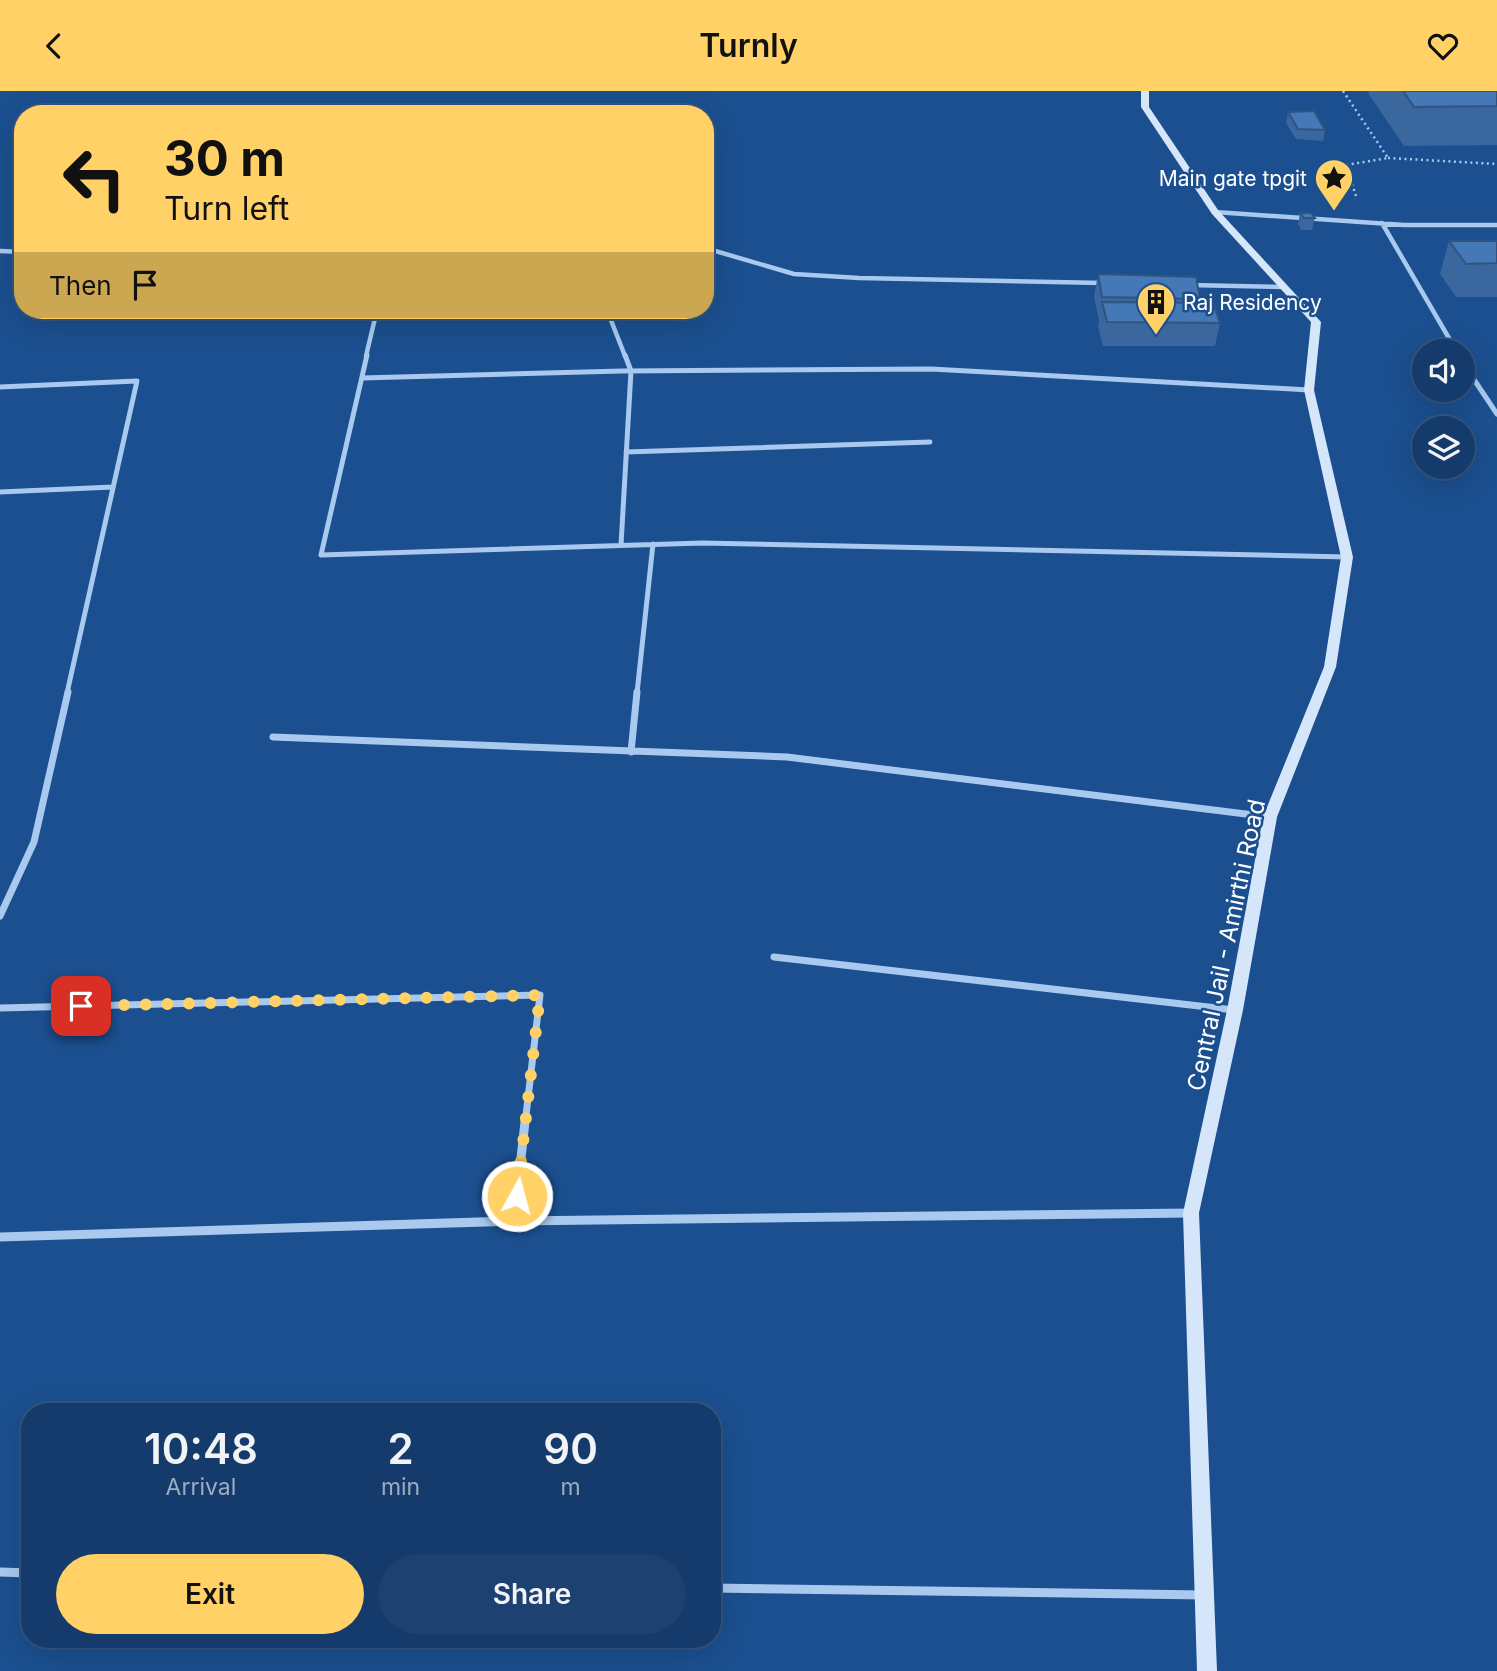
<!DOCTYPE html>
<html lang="en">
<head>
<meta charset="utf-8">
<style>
	:root { --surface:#143b6b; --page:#1d4271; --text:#f1f3f6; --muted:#9dadc1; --line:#33557e; --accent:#ffd166 }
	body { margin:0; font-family:Inter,sans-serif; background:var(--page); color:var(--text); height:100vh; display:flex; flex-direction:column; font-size:26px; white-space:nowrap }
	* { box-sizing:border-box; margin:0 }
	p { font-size:23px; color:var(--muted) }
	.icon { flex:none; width:38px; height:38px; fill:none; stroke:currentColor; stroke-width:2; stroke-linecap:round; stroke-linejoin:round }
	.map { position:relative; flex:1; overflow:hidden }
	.panel { position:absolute; left:21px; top:1312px; width:700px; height:245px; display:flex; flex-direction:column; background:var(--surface); border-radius:28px; box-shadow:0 7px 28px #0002,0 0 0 2px var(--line) }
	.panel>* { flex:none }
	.banner { position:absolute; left:14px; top:14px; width:700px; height:214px; border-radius:28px; box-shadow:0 7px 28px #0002,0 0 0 2px var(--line); background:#ffd166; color:#111; overflow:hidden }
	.buttons { position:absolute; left:1412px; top:248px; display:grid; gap:14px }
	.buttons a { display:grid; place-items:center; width:63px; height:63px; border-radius:50%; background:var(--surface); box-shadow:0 7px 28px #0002,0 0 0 2px var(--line); font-size:35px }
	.pin { position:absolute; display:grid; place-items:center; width:60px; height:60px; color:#fff; margin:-30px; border-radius:14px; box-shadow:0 4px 10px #0006 }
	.me { position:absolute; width:77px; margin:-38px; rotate:7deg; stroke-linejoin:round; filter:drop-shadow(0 0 5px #0008) }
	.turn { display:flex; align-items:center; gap:24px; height:147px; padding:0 35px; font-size:32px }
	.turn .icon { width:91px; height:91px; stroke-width:2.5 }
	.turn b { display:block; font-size:49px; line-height:60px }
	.then { display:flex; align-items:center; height:66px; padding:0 35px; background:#0003; gap:14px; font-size:26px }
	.eta { display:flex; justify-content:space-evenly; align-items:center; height:119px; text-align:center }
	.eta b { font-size:42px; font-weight:600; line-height:49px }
	.button { display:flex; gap:14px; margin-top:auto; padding:14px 35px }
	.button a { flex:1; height:80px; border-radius:42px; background:var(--accent); color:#111; font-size:28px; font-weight:600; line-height:80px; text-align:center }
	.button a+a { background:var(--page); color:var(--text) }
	header { display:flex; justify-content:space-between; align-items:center; height:91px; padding:0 35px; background:var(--accent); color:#111; font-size:32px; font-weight:600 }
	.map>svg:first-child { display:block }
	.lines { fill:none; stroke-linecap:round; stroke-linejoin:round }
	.path { stroke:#a9c9ee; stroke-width:2.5; stroke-dasharray:2 3.5; stroke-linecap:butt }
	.minor-far3 { stroke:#a9c9ee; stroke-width:4.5 }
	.minor-far2 { stroke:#a9c9ee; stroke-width:5 }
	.minor-far1 { stroke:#a9c9ee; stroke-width:7 }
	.minor { stroke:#a9c9ee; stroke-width:9 }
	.secondary { fill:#d6e6fa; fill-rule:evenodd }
	.wall { fill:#3a679d }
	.building { fill:#4478b7; stroke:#305480; stroke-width:2 }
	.route { stroke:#ffd166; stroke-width:12; stroke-dasharray:0 21.6 }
	.labels { text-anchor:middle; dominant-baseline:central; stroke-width:5; stroke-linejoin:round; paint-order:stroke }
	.far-poi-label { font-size:21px; fill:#fff; stroke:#1b4f8f; text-anchor:end }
	.street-label { font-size:24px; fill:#fff; stroke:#1b4f8f }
</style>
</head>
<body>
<header><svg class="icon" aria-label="back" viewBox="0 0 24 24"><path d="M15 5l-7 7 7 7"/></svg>Turnly<svg class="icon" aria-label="heart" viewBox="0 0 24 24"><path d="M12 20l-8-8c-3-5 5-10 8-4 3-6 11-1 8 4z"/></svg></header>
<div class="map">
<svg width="1497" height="1580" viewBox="0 0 1497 1580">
	<rect width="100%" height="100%" fill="#1b4f8f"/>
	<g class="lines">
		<path class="path" d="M1343,0L1388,67L1346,74L1356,105
			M1388,67L1497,73"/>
		<path class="minor-far3" d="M1215,121L1404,134H1497
			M1382,132L1457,261
			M705,157L794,183L859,187L1103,192
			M0,160L23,161
			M1189,194L1285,196
			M607,219L625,265
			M366,265L377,219"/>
		<path class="minor-far2" d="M367,264L321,464L702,452L1347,466
			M1463,272L1497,323
			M362,287L622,280L931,278L1309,299
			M0,296L137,290L67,602
			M626,361L930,351
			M0,401L113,396
			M621,454L631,280L625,264
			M637,602L653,453"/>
		<path class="minor-far1" d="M273,646L787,666L1270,726
			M631,661L637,601
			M0,825L34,751L68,601
			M774,866L1234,919
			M0,917L540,904L525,1033"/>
		<path class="minor" d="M514,1130L525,1031
			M0,1146L514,1130L1191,1122
			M0,1481L30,1482
			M712,1497L1204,1504"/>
		<path class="secondary" d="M1141,0H1149V16L1218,119L1321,231L1314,299L1353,466L1336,576L1277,726L1243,919L1199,1122L1217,1580H1197L1183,1122L1227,919L1263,726L1324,576L1341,466L1304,299L1311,231L1212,123L1141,16Z"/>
	</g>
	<path class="wall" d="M1369,0H1497V54L1404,55L1368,2Z
		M1288,21L1325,39L1323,50L1296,48L1286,32Z
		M1300,122L1315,127L1312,139H1301L1298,133Z
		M1449,150H1497V206H1456L1440,183Z
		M1098,183L1200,208V212L1220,232L1215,255H1103L1098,235L1099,229L1094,206Z"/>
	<path class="building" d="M1403,0H1497V15L1414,16Z
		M1314,20L1325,39L1298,38L1288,21Z
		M1300,122H1311L1315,127H1304Z
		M1449,150H1497V172L1466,173Z
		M1098,183L1196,186L1200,208L1102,206Z
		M1102,211L1213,212L1220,232L1107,231Z"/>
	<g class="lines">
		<path class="route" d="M81,915L540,904L517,1105"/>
	</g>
	<defs>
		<g id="sight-pin" transform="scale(2.0125)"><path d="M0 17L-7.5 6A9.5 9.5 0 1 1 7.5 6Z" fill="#ffd166" stroke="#1b4f8f"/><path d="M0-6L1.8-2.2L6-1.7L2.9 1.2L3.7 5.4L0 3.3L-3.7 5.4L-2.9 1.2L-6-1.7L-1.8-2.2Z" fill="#111"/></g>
		<g id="building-pin" transform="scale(2.0125)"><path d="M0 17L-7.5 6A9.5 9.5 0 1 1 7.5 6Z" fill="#ffd166" stroke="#1b4f8f"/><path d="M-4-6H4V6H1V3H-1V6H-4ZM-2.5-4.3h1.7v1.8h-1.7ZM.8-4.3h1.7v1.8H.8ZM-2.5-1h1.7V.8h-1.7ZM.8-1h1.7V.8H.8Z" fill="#111"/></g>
	</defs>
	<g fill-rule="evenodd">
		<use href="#sight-pin" x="1334" y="87"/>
		<use href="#building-pin" x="1156" y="211"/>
	</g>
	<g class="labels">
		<g class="far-poi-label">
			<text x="1307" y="87">Main gate tpgit</text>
			<text x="1183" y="211" text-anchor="start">Raj Residency</text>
		</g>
		<g class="street-label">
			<text transform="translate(1226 854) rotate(-78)">Central Jail - Amirthi Road</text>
		</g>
	</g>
</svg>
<div class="buttons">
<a><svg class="icon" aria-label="sound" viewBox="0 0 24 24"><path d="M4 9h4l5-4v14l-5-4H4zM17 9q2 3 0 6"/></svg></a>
<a><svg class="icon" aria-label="layers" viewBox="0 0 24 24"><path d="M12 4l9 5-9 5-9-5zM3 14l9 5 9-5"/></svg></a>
</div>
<div class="pin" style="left:81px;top:915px;background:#d93025"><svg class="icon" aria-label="arrive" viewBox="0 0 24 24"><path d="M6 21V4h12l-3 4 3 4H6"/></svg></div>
<svg class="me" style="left:517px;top:1105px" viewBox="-20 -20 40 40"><circle r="17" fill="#ffd166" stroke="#fff" stroke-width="3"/><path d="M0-11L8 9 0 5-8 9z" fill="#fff"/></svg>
<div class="banner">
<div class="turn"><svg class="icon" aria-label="left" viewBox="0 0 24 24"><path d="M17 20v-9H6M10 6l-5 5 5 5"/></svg><div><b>30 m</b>Turn left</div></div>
<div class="then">Then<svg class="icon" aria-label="arrive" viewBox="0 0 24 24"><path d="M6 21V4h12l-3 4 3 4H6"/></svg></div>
</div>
<section class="panel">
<div class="eta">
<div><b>10:48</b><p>Arrival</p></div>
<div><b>2</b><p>min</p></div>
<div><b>90</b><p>m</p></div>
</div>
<div class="button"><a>Exit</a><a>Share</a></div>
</section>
</div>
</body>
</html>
